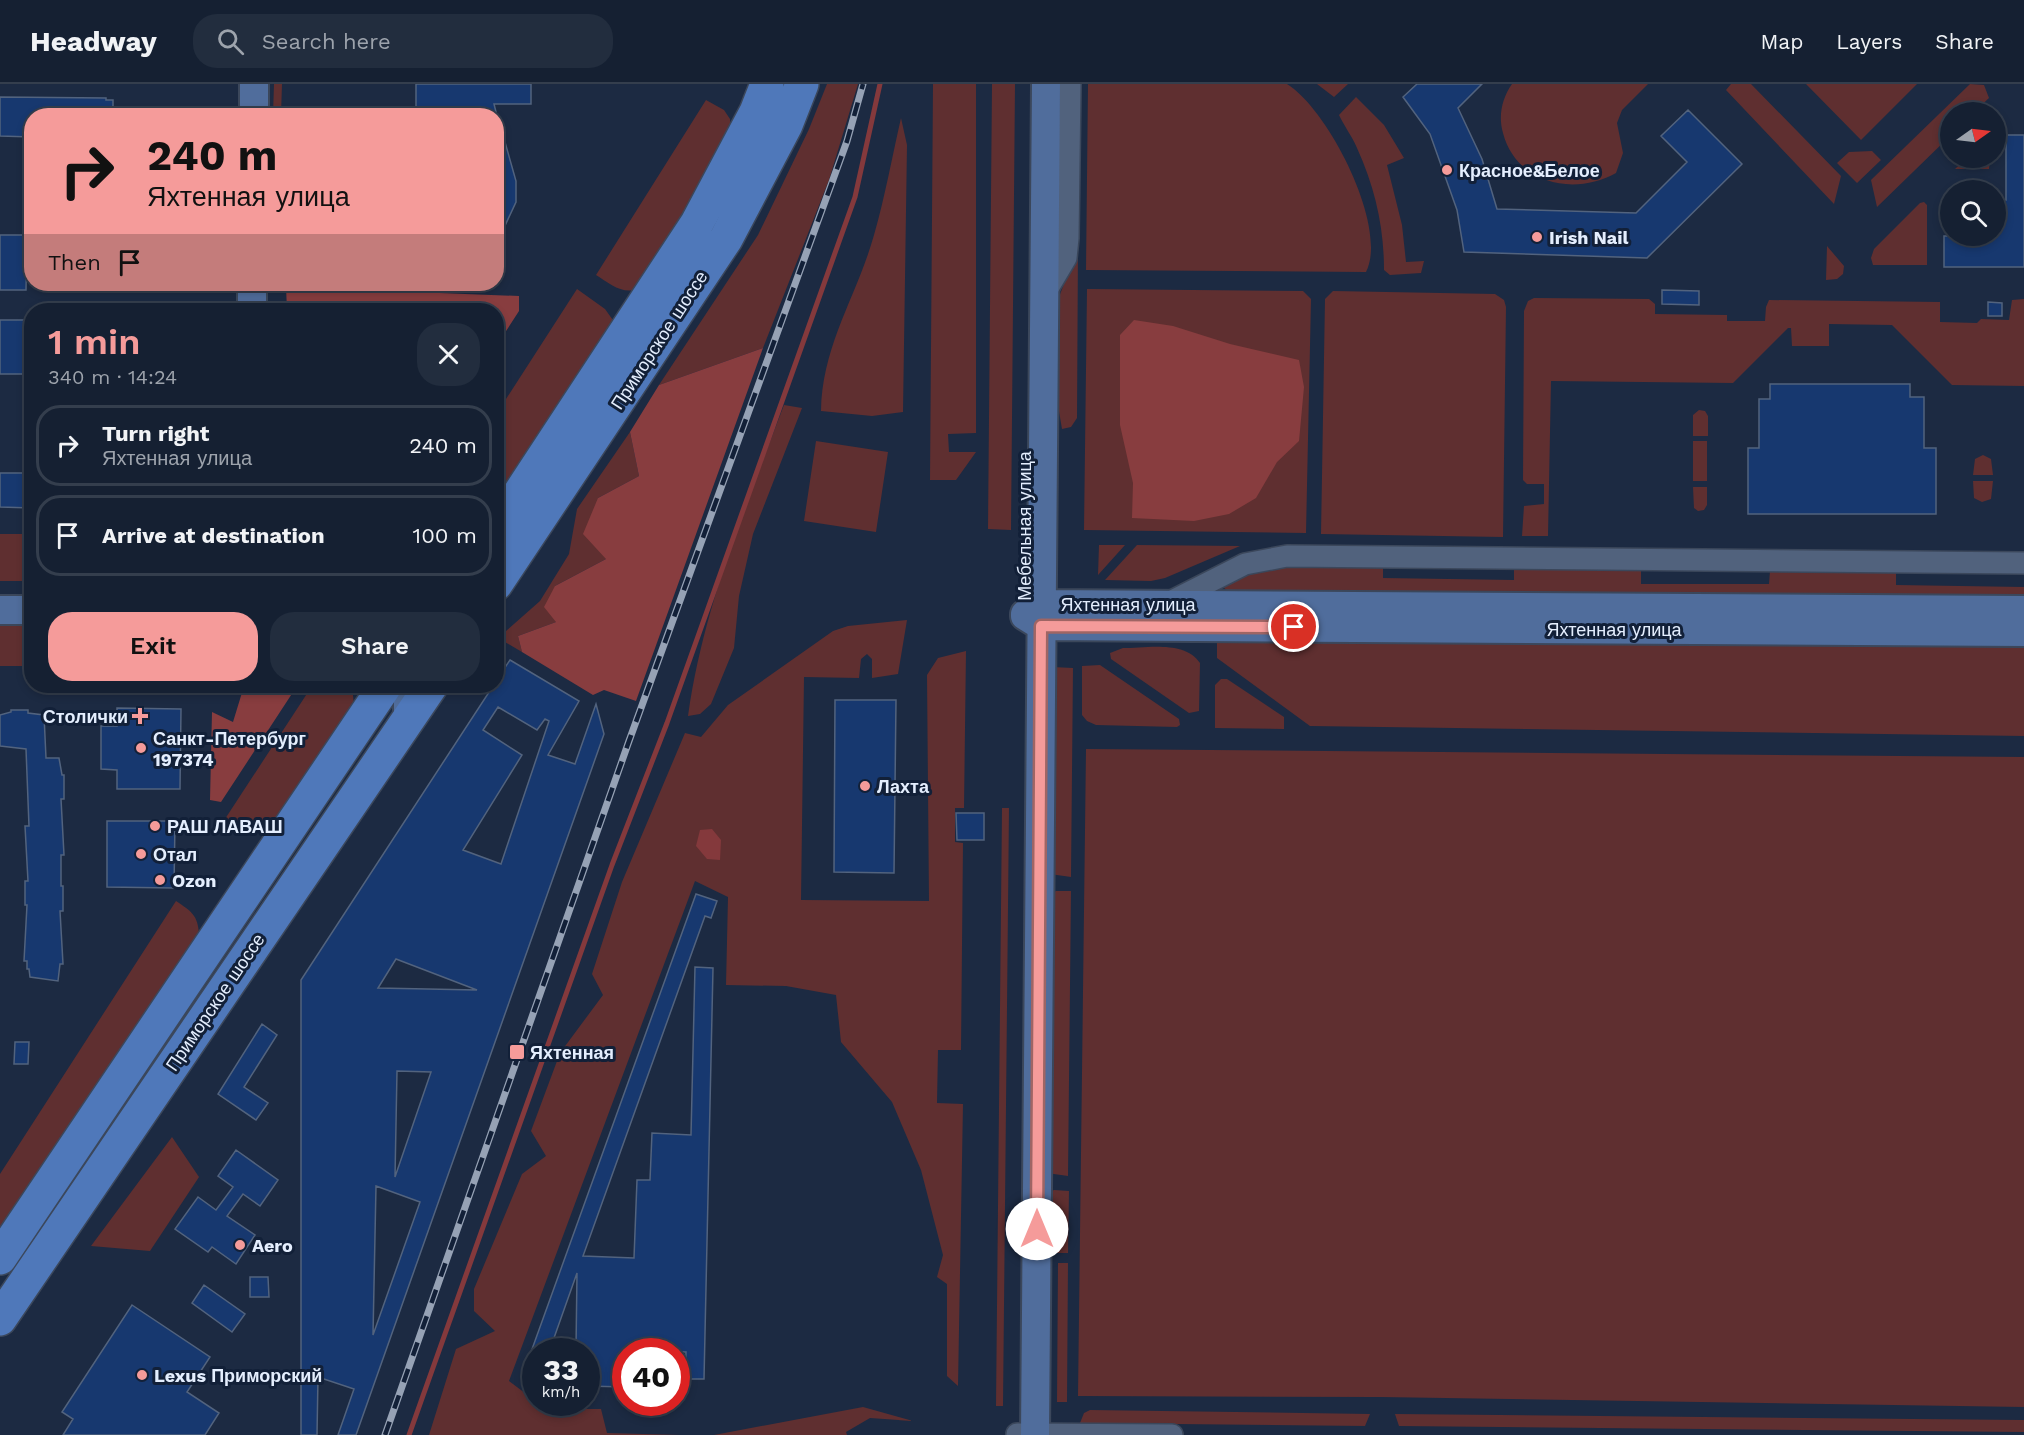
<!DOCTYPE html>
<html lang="en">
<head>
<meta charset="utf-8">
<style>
	:root { --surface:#152032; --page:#222d3e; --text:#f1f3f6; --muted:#9da3ac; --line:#343e4d; --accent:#f59b9a }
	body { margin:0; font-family:"Work Sans",sans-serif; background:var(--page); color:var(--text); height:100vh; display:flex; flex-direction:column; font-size:22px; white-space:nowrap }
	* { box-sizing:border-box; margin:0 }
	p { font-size:20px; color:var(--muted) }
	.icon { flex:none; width:33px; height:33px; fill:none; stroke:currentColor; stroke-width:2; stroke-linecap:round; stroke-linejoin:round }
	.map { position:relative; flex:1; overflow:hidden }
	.drawer { position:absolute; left:24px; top:219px; width:480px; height:390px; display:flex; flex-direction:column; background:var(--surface); border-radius:24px; box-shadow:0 3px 9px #0003,0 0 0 2px var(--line) }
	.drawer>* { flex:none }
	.guide { position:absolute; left:24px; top:24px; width:480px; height:183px; border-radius:24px; box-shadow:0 3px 9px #0003,0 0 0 2px var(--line); background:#f59b9a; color:#111; overflow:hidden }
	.needle { width:39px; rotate:76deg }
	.controls { position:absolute; left:1940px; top:18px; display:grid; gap:12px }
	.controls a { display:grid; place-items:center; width:66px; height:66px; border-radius:50%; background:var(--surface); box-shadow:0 3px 9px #0003,0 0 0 2px var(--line); font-size:30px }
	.speed { position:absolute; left:522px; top:1254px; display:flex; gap:12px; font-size:30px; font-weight:700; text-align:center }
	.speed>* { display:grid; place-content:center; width:78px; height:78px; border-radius:50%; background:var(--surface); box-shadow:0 3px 9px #0003,0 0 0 2px var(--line); line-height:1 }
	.speed small { font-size:15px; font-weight:400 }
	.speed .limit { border:9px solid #d22; background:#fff; color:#111 }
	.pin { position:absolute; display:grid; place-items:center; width:51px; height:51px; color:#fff; margin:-26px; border:3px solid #fff; border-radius:50%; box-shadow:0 2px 6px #0007 }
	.me { position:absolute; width:66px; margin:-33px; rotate:0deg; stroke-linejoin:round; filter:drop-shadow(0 0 4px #0008) }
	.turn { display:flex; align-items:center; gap:21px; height:126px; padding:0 24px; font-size:27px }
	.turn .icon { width:78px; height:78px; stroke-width:2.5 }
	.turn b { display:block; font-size:42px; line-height:51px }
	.then { display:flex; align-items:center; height:57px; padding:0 24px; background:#0003; gap:12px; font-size:22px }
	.round { display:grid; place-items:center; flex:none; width:63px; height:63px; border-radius:24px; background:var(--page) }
	.head { display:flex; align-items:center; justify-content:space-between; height:102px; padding:0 24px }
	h1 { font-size:36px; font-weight:600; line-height:45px; color:var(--accent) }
	.action { display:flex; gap:12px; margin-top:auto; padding:12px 24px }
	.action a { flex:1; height:69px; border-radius:24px; background:var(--accent); color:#111; font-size:24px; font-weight:600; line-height:69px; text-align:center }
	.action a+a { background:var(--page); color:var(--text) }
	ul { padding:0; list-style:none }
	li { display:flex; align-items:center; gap:18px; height:81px; margin:0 12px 9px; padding:0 12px; border:3px solid var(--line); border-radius:24px }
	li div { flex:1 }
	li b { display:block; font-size:22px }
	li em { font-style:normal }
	header { display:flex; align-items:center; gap:36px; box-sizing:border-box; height:84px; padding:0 30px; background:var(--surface); border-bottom:2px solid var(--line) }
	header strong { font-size:28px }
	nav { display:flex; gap:33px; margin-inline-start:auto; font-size:21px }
	.search { width:420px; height:54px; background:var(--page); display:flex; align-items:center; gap:15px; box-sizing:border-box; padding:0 21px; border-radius:24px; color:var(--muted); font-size:22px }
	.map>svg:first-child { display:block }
	.green { fill:#5f2f30 }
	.forest { fill:#883d3f }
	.water { fill:#84393c }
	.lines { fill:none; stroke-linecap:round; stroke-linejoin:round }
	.stream { stroke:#84393c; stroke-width:5 }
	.building { fill:#17386f; stroke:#52637e; stroke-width:1.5; fill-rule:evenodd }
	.street-casing { stroke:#3b475b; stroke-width:24 }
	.secondary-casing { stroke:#3b475b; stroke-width:32 }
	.primary-casing { stroke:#3b475b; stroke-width:36 }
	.street { stroke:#51627d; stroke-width:21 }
	.secondary { stroke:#506d9c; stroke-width:28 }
	.primary { stroke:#4f78ba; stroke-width:33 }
	.rail-casing { stroke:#96a2b5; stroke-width:7 }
	.rail { stroke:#122038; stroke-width:4.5; stroke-dasharray:14; stroke-linecap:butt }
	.route-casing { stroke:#9f6564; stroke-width:15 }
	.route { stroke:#f59b9a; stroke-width:10 }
	.poi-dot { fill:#f59b9a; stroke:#122038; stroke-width:2 }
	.labels { text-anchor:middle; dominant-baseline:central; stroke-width:6; stroke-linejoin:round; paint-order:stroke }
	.poi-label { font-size:18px; font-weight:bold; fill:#e4eefe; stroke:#122038; text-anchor:start }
	.street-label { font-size:18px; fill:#e4eefe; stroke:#122038 }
</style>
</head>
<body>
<header>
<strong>Headway</strong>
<div class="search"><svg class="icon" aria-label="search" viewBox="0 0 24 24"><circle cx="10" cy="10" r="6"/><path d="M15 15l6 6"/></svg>Search here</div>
<nav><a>Map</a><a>Layers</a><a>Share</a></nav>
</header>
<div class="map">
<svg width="2024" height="1351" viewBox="0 0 2024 1351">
	<rect width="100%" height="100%" fill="#1c2a42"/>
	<path class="green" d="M274,0H282L281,31H273Z
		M827,0H858L829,96L763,264L659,301L758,151L809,45Z
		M933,0H976V349L948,350L949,368H976L956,396H930Z
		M992,0H1015L1011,446L988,445Z
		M1088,0H1287C1328,25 1389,143 1366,188L1086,186Z
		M1317,0H1348L1334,13Z
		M1512,0H1648L1622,26L1617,39L1623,69L1616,89C1573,113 1516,99 1503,49C1498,32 1502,14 1512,0Z
		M1731,0H1751L1841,92L1834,120L1726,6Z
		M1806,0H1917L1861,56Z
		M1970,0L1984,1L1989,14L1974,28H1950V52L1877,123L1871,96Z
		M1356,13L1384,41L1404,74L1387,81L1402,141L1406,178L1424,177L1421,189L1390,191L1384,186C1384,142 1375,104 1357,64C1352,52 1344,42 1339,31Z
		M706,16L724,26L730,35L731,46L704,99L638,205C622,211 609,199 596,191Z
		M901,34L907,61L903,328L872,332L821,327C822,261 857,212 874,151C885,113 892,73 901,34Z
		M1872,67L1881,76L1857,99L1837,79L1849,68Z
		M1967,74H1990L1989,85H1955Z
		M1924,118L1927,121V181H1873L1871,174L1874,165L1920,119Z
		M1078,162L1077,334L1071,343L1062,345L1054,298L1055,224Z
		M1827,162L1844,182L1843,190L1837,195L1826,196Z
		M577,205L605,225L615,239L497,424V329Z
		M1087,205L1303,207L1311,215L1306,449L1084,446Z
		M1333,207L1495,210L1504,216L1506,223L1503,453L1321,450L1325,215Z
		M1534,214L1649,215L1655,220V230L1727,231V237H1765L1766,223L1769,216L1940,218V238L1977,239L1981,235L2009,236L2012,216L2024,215V302L1952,301L1892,241L1829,240V262H1792L1791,244H1788L1733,299L1551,297L1548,452H1522L1524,422L1544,420V400H1527L1523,396L1524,227L1528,217Z
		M784,321L802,324L753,450L739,512L734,564L711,620L700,630L688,632C703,524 746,422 784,321Z
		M1699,326L1705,327L1708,332V352H1693V331Z
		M630,348L639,392L598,414L606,475L555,502L556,538L518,552L522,568L498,554L540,517L569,470L577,425Z
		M816,357L888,368L876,448L804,437Z
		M1693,357H1707V397H1693Z
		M1983,371L1991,375L1993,391H1973L1975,375Z
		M1973,397H1993L1991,415L1982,418L1974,414Z
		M1693,403H1707V421L1704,426L1698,427L1694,424Z
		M0,450H31V497H0Z
		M1099,461H1125L1098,491Z
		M1137,461L1240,462L1165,494L1151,497L1105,496Z
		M1287,482L1383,483V494L1514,496V484L1641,486V500H1769L1770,487L1896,488V501L2024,503V515L1229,508L1224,504L1225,500L1252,489Z
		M0,536H31V582H0Z
		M907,536L898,590L872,594V575L867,570L861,575L859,594L804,593L801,816L929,817L927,591L938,574L966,567L964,724H955V758L963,759L961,966H938L937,1019L963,1020L958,1302L947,1292V1200L937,1193L943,1171L921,1086L892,1018L841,958L836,911L786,902L726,901L728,813L695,797L509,1297L546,1325H601L607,1349L680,1351H429L456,1265L495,1247L474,1227V1205L522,1090L546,1072L531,1047L560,969L603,911L592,890L622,798L685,649L701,653L728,621L833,547L848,542Z
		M2024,555V652L1310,642L1217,574V557Z
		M1123,564C1146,564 1185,556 1200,579L1199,627L1189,629L1111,575L1110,569Z
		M1100,581L1179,635L1180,641L1177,643L1096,641L1087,637L1082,631V582Z
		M1052,583L1073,584L1071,793L1050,790Z
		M1221,595H1227L1284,633V645L1215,644V601Z
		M312,602H352L354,621L277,734L262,741L225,735Z
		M1086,665L2024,673V1323L1380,1313L1078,1312Z
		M1002,724H1009L1003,1322H996Z
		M1056,807H1071L1068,1092L1047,1089L1050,810Z
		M176,817C191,827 198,831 199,850L0,1146V1090Z
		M172,1053L199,1093L150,1167L91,1162Z
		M1054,1106L1069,1107L1068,1169H1047V1109Z
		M1058,1179H1068L1067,1318H1057Z
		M863,1323L913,1337L870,1334L846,1348L847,1351H714Z
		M1090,1326L1370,1330L1365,1342L1080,1339L1084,1329Z
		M1395,1330L2024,1336V1348L1399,1342Z"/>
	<path class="forest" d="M286,203L519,212V227L497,261L496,226H287Z
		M1134,236L1173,242L1230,260L1299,276L1304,303L1299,357L1277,378L1256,414L1229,430L1194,437L1132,434L1133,399L1120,341V251Z
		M763,264L636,617L604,606L593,611L522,568L518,552L556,538L544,523L555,502L606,475L583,450L598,414L639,392L630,348L659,301Z
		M244,602H297L221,718L210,716L212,628L233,638Z"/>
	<path class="water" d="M712,745L721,756L720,776L707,775L696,762L700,746Z"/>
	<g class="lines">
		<path class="stream" d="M409,1351L612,781L667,639L855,113L880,0"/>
	</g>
	<path class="building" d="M416,0H531V20H494L497,32H416Z
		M1417,0H1482L1458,24L1482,75L1497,125L1636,129L1687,78L1661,52L1688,26L1742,80L1647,174L1464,168L1457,126L1430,50L1403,13Z
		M0,13L106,14V16H113V32H32V53L0,52Z
		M496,44H501L516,97V118L496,161Z
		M2006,51H2024V183H1944V152H1995V116H2006Z
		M0,151H27L26,206H0Z
		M1662,206L1699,207V221L1662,220Z
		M1988,218L2002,219V232H1988Z
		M0,236H26L25,290H0Z
		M1770,300H1910V313H1924V364H1936V430H1748V364H1759V315H1770Z
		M0,389H32V424L0,423Z
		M510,576L579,617L548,671L575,680L596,620L604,650L356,1351H338L354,1305L318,1293L317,1351H301V896L493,602H496V597ZM498,623L537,646L545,635L549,637L501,780L463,766L522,671L483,646ZM396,875L477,906L378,904ZM397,987L431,988L395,1093ZM376,1102L420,1118L373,1251Z
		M835,616H896L894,789L834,788Z
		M117,624L181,625L180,705H117V686L101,685V642H117Z
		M11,626H28V629L44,631L46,674H59L62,691H64V715H61L64,771H61V802H63V827H60L63,880H60L58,897L30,893L29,885H27V877H24L27,821H25V797H28L25,742H29L26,665L0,662V631L11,628Z
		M956,729H984V756H957Z
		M107,737H175L174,804L107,803Z
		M696,810L717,817L711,834L705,832L583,1172L634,1174L637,1096H650L652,1049L691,1051L695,883L713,884L704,1295H685L686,1268L626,1266V1303L586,1302V1265H576L577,1189L549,1268H531Z
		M262,940L277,951L244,1003L268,1019L256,1036L218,1010Z
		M15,958H29L28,980H14Z
		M236,1066L278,1096L260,1122L243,1110L227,1132L255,1151L236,1180L212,1163L208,1168L175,1145L198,1113L216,1126L233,1103L218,1092Z
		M250,1193H268L269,1213H250Z
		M204,1201L245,1230L232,1248L192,1219Z
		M132,1221L210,1273L187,1308L219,1329L205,1351H63L73,1335L62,1328Z"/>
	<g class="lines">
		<g class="street-casing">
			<path id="street" d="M1044,211L1066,174L1068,154L1070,0
				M1168,519L1245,480L1287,472L2024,479
				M1017,1350L1172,1351"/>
		</g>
		<g class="secondary-casing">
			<path id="secondary" d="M254,32V0
				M252,226V200
				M0,526H32
				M1025,530L1041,520L2024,526
				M1025,532L1041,542L2024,548
				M401,602L408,615V638
				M1035,1351L1046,0"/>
		</g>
		<g class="primary-casing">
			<path id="primary" d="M496,445L697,139L756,28L767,0
				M496,500L726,155L786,41L802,0
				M0,1174L385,602
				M0,1235L431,602"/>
		</g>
		<use href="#street" class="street"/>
		<use href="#secondary" class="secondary"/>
		<use href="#primary" class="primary"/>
		<g class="rail-casing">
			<path id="rail" d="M385,1351L629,657L847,57L863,0"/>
		</g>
		<use href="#rail" class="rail"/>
	</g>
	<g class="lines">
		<g class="route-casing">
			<path id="route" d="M1037,1145L1041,542L1294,543"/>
		</g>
		<use href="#route" class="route"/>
	</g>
	<g class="poi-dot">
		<circle cx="1447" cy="86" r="6"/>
		<circle cx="1537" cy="153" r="6"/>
		<path d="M137 623h6v6h6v6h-6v6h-6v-6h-6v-6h6z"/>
		<circle cx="141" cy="664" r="6"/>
		<circle cx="865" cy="702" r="6"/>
		<circle cx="155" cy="742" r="6"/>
		<circle cx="141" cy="770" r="6"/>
		<circle cx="160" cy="796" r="6"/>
		<rect x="509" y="960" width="16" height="16" rx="3"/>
		<circle cx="240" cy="1161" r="6"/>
		<circle cx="142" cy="1291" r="6"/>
	</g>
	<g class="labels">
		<g class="poi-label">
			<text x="1459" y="86">Красное&amp;Белое</text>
			<text x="1549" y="153">Irish Nail</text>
			<text x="128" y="632" text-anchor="end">Столички</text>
			<text x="153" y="654">Санкт-Петербург<tspan x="153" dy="21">197374</tspan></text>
			<text x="877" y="702">Лахта</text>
			<text x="167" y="742">РАШ ЛАВАШ</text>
			<text x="153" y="770">Отал</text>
			<text x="172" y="796">Ozon</text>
			<text x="530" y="968">Яхтенная</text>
			<text x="252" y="1161">Aero</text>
			<text x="154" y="1291">Lexus Приморский</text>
		</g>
		<g class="street-label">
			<text transform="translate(659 256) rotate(-57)">Приморское шоссе</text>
			<text transform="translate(1024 442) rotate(-90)">Мебельная улица</text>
			<text x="1128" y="520">Яхтенная улица</text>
			<text x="1614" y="545">Яхтенная улица</text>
			<text transform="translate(215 918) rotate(-56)">Приморское шоссе</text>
		</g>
	</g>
</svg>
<div class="controls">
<a><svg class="needle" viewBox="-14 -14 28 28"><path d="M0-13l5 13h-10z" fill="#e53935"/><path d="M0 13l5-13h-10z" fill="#9da3ac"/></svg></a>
<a><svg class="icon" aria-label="search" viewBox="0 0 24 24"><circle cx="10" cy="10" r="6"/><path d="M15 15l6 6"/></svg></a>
</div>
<div class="speed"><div>33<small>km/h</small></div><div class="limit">40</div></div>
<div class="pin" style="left:1294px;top:543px;background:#d93025"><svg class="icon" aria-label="arrive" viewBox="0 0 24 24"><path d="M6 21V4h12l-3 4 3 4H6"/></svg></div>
<svg class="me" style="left:1037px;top:1145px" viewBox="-20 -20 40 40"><circle r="19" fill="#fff"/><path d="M0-13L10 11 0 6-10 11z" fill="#f59b9a"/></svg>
<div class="guide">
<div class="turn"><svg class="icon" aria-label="right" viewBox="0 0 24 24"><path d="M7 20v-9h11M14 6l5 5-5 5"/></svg><div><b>240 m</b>Яхтенная улица</div></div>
<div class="then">Then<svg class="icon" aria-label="arrive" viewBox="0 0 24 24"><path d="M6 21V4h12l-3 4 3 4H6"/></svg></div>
</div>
<section class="drawer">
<div class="head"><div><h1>1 min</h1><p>340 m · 14:24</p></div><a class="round"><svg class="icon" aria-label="close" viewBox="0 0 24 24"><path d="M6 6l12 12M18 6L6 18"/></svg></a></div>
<ul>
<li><svg class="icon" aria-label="right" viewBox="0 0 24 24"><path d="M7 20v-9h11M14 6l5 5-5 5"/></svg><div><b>Turn right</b><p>Яхтенная улица</p></div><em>240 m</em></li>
<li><svg class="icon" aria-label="arrive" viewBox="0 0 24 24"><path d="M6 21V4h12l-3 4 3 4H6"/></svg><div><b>Arrive at destination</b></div><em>100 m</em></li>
</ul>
<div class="action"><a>Exit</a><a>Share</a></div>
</section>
</div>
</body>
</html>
